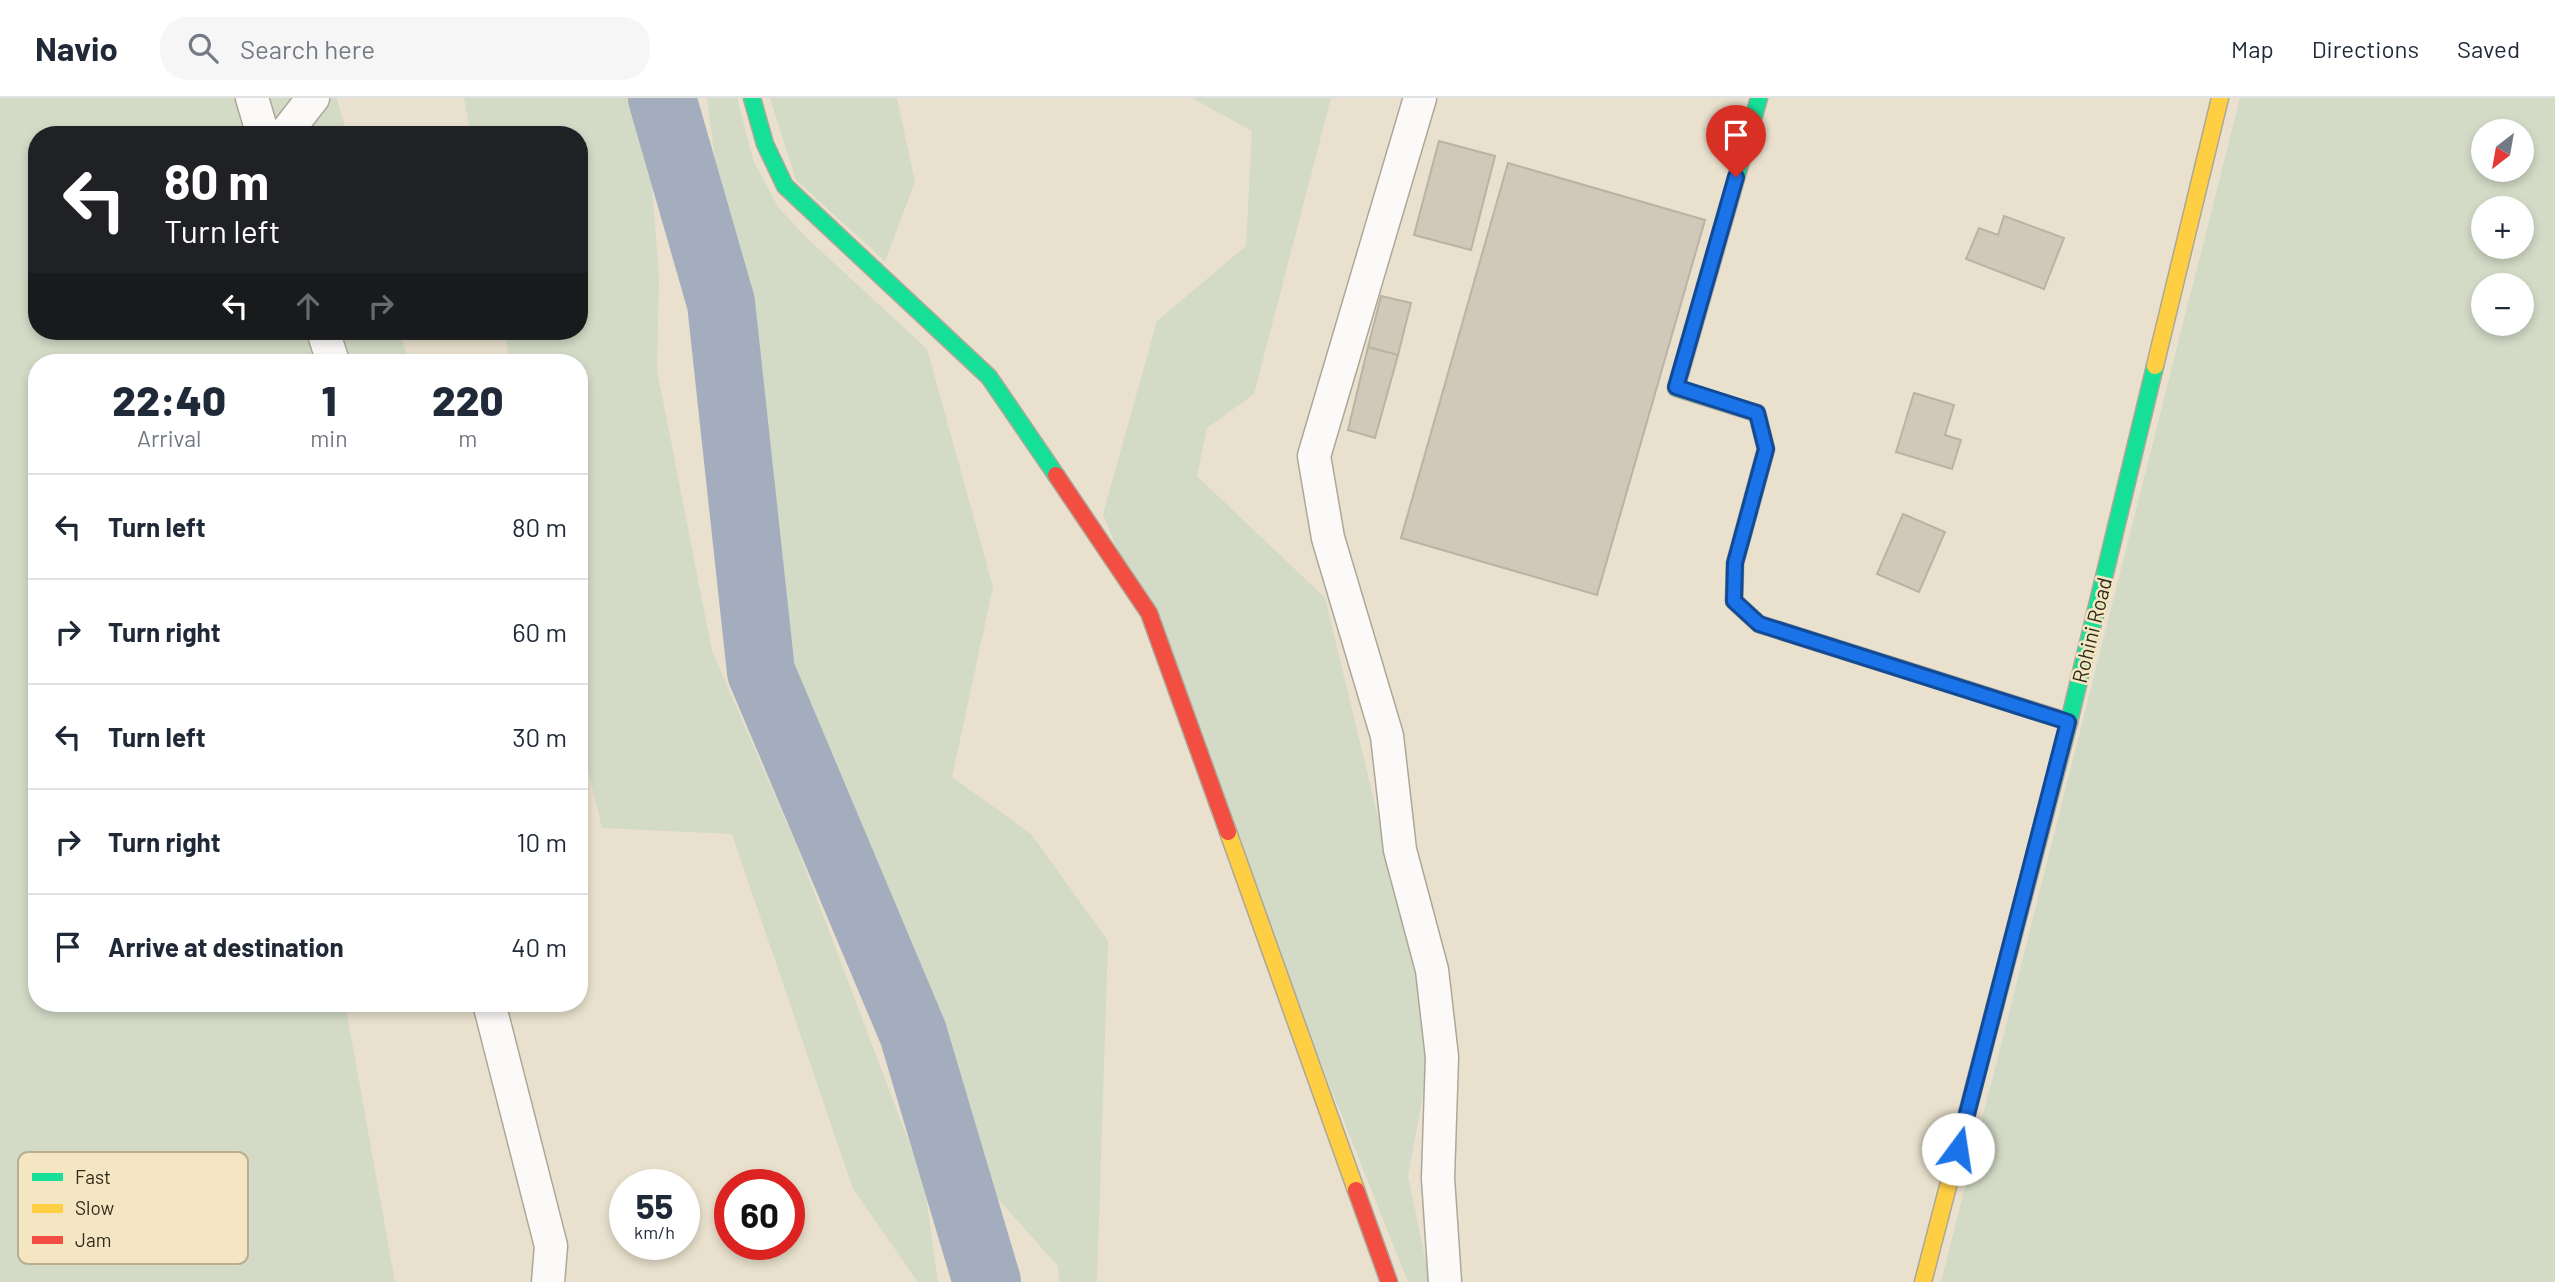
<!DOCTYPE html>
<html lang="en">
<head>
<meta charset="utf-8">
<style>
	:root { --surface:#fff; --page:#f6f6f7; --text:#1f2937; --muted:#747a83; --line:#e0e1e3 }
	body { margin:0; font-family:Barlow,sans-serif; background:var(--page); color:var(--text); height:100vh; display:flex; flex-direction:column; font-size:26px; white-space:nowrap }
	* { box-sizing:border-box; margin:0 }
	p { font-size:23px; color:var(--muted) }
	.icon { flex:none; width:38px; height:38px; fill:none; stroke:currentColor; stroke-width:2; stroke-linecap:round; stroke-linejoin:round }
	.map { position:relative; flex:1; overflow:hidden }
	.side { position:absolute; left:28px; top:256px; width:560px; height:658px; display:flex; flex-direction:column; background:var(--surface); border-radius:28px; box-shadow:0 4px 10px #0003 }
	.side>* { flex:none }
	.hud { position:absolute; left:28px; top:28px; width:560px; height:214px; border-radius:28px; box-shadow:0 4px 10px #0003; background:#202124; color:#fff; overflow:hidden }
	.needle { width:46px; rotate:211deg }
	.fabs { position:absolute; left:2471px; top:21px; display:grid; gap:14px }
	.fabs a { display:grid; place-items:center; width:63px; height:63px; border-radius:50%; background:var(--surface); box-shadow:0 4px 10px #0003; font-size:35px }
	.speed { position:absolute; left:609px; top:1071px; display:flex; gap:14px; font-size:35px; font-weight:700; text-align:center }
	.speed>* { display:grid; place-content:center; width:91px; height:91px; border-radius:50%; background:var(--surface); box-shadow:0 4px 10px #0003; line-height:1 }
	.speed small { font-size:18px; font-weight:400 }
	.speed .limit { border:10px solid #d22; background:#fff; color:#111 }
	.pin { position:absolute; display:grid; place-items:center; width:60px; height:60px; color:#fff; margin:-72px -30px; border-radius:50% 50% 50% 0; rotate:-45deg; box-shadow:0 0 7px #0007 }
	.pin .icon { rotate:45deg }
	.me { position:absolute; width:77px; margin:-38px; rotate:14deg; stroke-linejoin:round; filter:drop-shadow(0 0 5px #0008) }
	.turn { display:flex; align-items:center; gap:24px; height:147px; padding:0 21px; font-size:32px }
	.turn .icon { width:91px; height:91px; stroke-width:2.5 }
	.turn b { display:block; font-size:49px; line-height:60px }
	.lanes { display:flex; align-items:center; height:66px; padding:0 21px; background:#0003; justify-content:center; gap:35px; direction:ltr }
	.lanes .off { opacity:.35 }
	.eta { display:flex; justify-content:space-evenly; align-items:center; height:119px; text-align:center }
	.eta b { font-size:42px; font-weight:800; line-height:49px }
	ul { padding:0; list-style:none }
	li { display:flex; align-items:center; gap:21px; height:105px; padding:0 21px; border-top:2px solid var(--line) }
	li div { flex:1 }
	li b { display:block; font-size:26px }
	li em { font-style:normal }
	header { display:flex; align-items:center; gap:42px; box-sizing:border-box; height:98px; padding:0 35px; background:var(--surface); border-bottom:2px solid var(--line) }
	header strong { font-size:33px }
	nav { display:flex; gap:38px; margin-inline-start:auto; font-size:24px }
	.search { width:490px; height:63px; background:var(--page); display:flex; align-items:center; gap:18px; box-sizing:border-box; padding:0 24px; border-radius:28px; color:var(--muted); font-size:26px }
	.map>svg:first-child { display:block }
	.green { fill:#d3dac6; fill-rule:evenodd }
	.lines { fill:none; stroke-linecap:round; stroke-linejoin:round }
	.river { stroke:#a4adbd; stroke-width:68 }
	.building { fill:#d0c9ba; stroke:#b9b3a4; stroke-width:2 }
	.street-casing { stroke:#ada798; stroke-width:35 }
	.fast-casing { stroke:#ada798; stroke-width:19 }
	.slow-casing { stroke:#ada798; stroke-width:19 }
	.jam-casing { stroke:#ada798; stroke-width:19 }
	.street { stroke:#fcfaf8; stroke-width:32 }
	.fast { stroke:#16e098; stroke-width:16 }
	.slow { stroke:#ffcf43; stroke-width:16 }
	.jam { stroke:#f24e42; stroke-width:16 }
	.route-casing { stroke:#114b97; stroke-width:18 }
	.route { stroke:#1a73e8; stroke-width:12 }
	.labels { text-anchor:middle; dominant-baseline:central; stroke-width:5; stroke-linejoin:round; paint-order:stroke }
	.street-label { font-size:21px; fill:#302b1d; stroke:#f4e6c2 }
	.key { fill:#f4e6c2; stroke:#b9ae90; stroke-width:2 }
	.key-label { font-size:19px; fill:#302b1d }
</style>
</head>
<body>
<header>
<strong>Navio</strong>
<div class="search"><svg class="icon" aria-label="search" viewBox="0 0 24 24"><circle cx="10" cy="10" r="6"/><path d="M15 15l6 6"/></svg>Search here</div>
<nav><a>Map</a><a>Directions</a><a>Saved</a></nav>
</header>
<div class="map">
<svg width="2555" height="1184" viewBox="0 0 2555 1184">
	<rect width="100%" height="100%" fill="#e9e1cd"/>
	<path class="green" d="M0,0H337L347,37H37V233H400L409,264H37V905H345L395,1184H0Z
		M464,0H635L649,48L659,180L657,272L712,553L796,746L924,1084L938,1184H918L853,1091L732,736L602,730L579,634V264H509L505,233H579V37H471Z
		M707,0H737L753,62L778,109L809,142L927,251L993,489L952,679L1031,736L1108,843L1097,1184H1059L1058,1168L974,1074L928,918L775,527L758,362L749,211L724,130Z
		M770,0H897L915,84L885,163L796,82Z
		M1192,0H1331L1254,296L1207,330L1197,378L1325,500L1387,756L1421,881L1427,976L1408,1078L1430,1184H1408L1103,416L1157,223L1246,148L1252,33Z
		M2240,0H2555V1184H1941ZM2483,33H2522V72H2483ZM2483,110H2522V149H2483ZM2483,187H2522V226H2483Z"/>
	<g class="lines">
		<path class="river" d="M662,0L721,205L761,574L913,935L987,1184"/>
	</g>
	<path class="building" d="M1439,43L1495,58L1471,152L1414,137Z
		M1508,65L1705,122L1597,497L1401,440Z
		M2004,118L2064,140L2044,191L1966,161L1979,130L1998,137Z
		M1381,198L1411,205L1398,257L1368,249Z
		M1368,249L1398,257L1375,340L1348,332Z
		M1914,295L1954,307L1945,337L1961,342L1952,371L1896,354Z
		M1903,416L1945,434L1919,494L1877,476Z"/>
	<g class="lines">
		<g class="street-casing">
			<path id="street" d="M252,0L263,37
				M1420,0L1314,358L1328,440L1387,638L1400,752L1432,872L1442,959L1438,1080L1445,1184
				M284,37L313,0
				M323,233L333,264
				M489,905L551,1148L548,1184"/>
		</g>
		<g class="fast-casing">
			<path id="fast" d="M752,0L765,46L785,88L989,279L1056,377
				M1753,314L1676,290L1759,0
				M1995,908L2069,624L2155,268"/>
		</g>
		<g class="slow-casing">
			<path id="slow" d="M2155,268L2220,0
				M1753,314L1757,315L1766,351L1735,465L1734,503L1759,526L1902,571
				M1228,734L1356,1092
				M1923,1184L1995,908"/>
		</g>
		<g class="jam-casing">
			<path id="jam" d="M1056,377L1149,515L1228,734
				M1902,571L2069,624
				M1356,1092L1389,1184"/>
		</g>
		<use href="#street" class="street"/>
		<use href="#fast" class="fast"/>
		<use href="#slow" class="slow"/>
		<use href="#jam" class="jam"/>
	</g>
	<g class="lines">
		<g class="route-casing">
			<path id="route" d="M1736,79L1676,289L1757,315L1766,351L1735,465L1734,503L1759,526L2068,624L1958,1051"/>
		</g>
		<use href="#route" class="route"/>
	</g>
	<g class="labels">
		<g class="street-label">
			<text transform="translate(2091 532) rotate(-76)">Rohini Road</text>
		</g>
	</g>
	<rect x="18" y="1054" width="230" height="112" rx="10" class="key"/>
	<rect x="32" y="1075" width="31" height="8" fill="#16e098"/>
	<rect x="32" y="1106" width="31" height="9" fill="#ffcf43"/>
	<rect x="32" y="1138" width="31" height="8" fill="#f24e42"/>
	<g class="key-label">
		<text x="75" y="1086">Fast</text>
		<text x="75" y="1117">Slow</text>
		<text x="75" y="1149">Jam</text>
	</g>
</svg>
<div class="fabs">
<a><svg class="needle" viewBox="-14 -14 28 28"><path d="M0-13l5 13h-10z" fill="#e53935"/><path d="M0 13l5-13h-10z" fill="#747a83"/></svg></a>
<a>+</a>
<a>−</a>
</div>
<div class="speed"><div>55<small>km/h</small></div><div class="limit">60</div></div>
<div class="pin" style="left:1736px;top:79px;background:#d93025"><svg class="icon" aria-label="arrive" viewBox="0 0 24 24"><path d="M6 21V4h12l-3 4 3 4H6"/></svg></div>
<svg class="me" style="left:1958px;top:1051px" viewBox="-20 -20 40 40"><circle r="19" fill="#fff"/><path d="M0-13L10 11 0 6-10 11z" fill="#1a73e8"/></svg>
<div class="hud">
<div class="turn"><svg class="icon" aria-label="left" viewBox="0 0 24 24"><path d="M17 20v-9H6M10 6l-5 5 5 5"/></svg><div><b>80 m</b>Turn left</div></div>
<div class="lanes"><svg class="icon" aria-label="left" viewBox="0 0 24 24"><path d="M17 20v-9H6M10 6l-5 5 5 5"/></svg><svg class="icon off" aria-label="ahead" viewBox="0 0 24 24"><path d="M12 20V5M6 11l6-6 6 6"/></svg><svg class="icon off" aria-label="right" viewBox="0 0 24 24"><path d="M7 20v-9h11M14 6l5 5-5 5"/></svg></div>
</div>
<section class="side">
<div class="eta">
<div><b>22:40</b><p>Arrival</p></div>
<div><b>1</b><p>min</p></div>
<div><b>220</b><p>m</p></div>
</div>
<ul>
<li><svg class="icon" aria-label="left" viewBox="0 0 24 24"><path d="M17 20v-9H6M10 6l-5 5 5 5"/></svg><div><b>Turn left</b></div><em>80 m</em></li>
<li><svg class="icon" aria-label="right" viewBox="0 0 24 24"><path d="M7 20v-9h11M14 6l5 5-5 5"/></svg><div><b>Turn right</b></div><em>60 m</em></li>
<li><svg class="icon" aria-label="left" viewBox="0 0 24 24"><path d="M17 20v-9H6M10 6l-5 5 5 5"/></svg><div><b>Turn left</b></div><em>30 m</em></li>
<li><svg class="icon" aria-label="right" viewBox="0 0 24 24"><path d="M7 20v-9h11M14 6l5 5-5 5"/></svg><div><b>Turn right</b></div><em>10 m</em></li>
<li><svg class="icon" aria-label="arrive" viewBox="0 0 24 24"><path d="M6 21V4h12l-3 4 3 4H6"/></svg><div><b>Arrive at destination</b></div><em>40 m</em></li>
</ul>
</section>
</div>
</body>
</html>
